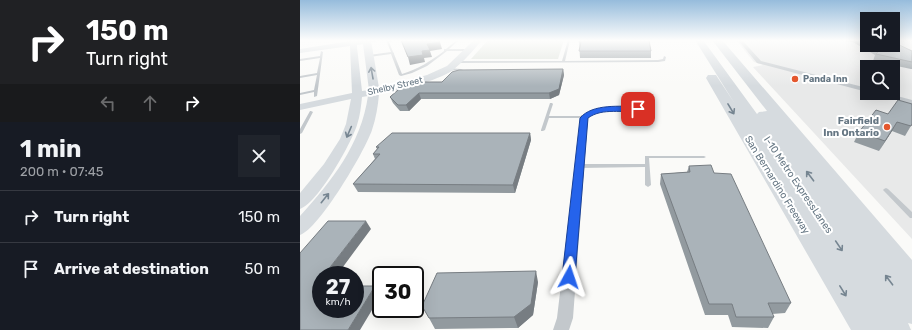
<!DOCTYPE html>
<html lang="en">
<head>
<meta charset="utf-8">
<style>
	:root { --surface:#171b24; --page:#20242c; --text:#f1f3f6; --muted:#9ea1a6; --line:#363941 }
	body { margin:0; font-family:Rubik,sans-serif; background:var(--page); color:var(--text); height:100vh; display:flex; flex-direction:column; font-size:15px; white-space:nowrap }
	* { box-sizing:border-box; margin:0 }
	p { font-size:13px; color:var(--muted) }
	.icon { flex:none; width:22px; height:22px; fill:none; stroke:currentColor; stroke-width:2; stroke-linecap:round; stroke-linejoin:round }
	.map { position:relative; flex:1; overflow:hidden }
	.panel { display:flex; flex-direction:column; background:var(--surface); width:300px }
	.panel>* { flex:none }
	.top-card { background:#202124; color:#fff; overflow:hidden }
	.controls { position:absolute; left:560px; top:12px; display:grid; gap:8px }
	.controls a { display:grid; place-items:center; width:40px; height:40px; border-radius:0px; background:var(--surface); box-shadow:0 4px 16px #0002; font-size:20px }
	.speed { position:absolute; left:12px; top:266px; display:flex; gap:8px; font-size:20px; font-weight:700; text-align:center }
	.speed>* { display:grid; place-content:center; width:52px; height:52px; border-radius:50%; background:var(--surface); box-shadow:0 4px 16px #0002; line-height:1 }
	.speed small { font-size:10px; font-weight:400 }
	.speed .limit { border:2px solid #111; border-radius:6px; background:#fff; color:#111 }
	.pin { position:absolute; display:grid; place-items:center; width:34px; height:34px; color:#fff; margin:-17px; border-radius:8px; box-shadow:0 2px 6px #0006 }
	.me { position:absolute; width:44px; margin:-22px; rotate:5deg; stroke-linejoin:round; filter:drop-shadow(0 0 3px #0008) }
	.turn { display:flex; align-items:center; gap:14px; height:84px; padding:0 20px; font-size:18px }
	.turn .icon { width:52px; height:52px; stroke-width:2.5 }
	.turn b { display:block; font-size:28px; line-height:34px }
	.lanes { display:flex; align-items:center; height:38px; padding:0 20px; background:#0003; justify-content:center; gap:20px; direction:ltr }
	.lanes .off { opacity:.35 }
	.round { display:grid; place-items:center; flex:none; width:42px; height:42px; border-radius:0px; background:var(--page) }
	.head { display:flex; align-items:center; justify-content:space-between; height:68px; padding:0 20px }
	h1 { font-size:24px; font-weight:700; line-height:30px }
	ul { padding:0; list-style:none }
	li { display:flex; align-items:center; gap:12px; height:52px; padding:0 20px; border-top:1px solid var(--line) }
	li div { flex:1 }
	li b { display:block; font-size:15px }
	li em { font-style:normal }
	main { display:flex; flex:1; min-height:0 }
	.map>svg:first-child { display:block }
	.built { fill:#e8e9e9; fill-rule:evenodd }
	.green { fill:#dadfd7 }
	.lines { fill:none; stroke-linecap:round; stroke-linejoin:round }
	.lane { fill:#c3c8cc; fill-rule:evenodd }
	.street { fill:#c3c8cc; fill-rule:evenodd }
	.secondary { fill:#d6dbdf; fill-rule:evenodd }
	.highway { fill:#d6dbdf; fill-rule:evenodd }
	.wall { fill:#929a9f }
	.shaded-wall { fill:#777d82 }
	.building { fill:#aab3b9; stroke:#777d82 }
	.oneway { stroke:#768591 }
	.route { fill:#2563eb; stroke:#184099 }
	.poi-dot { fill:#e4572e; stroke:#fff; stroke-width:1.5 }
	.labels { text-anchor:middle; dominant-baseline:central; stroke-width:4; stroke-linejoin:round; paint-order:stroke }
	.far-poi-label { font-size:9px; font-weight:bold; fill:#657683; stroke:#fff; text-anchor:start }
	.far-street-label { font-size:9px; fill:#657683; stroke:#fff }
	.poi-label { font-size:10px; font-weight:bold; fill:#657683; stroke:#fff; text-anchor:end }
	.street-label { font-size:10px; fill:#657683; stroke:#fff }
</style>
</head>
<body>
<main>
<section class="panel">
<div class="top-card">
<div class="turn"><svg class="icon" aria-label="right" viewBox="0 0 24 24"><path d="M7 20v-9h11M14 6l5 5-5 5"/></svg><div><b>150 m</b>Turn right</div></div>
<div class="lanes"><svg class="icon off" aria-label="left" viewBox="0 0 24 24"><path d="M17 20v-9H6M10 6l-5 5 5 5"/></svg><svg class="icon off" aria-label="ahead" viewBox="0 0 24 24"><path d="M12 20V5M6 11l6-6 6 6"/></svg><svg class="icon" aria-label="right" viewBox="0 0 24 24"><path d="M7 20v-9h11M14 6l5 5-5 5"/></svg></div>
</div>
<div class="head"><div><h1>1 min</h1><p>200 m · 07:45</p></div><a class="round"><svg class="icon" aria-label="close" viewBox="0 0 24 24"><path d="M6 6l12 12M18 6L6 18"/></svg></a></div>
<ul>
<li><svg class="icon" aria-label="right" viewBox="0 0 24 24"><path d="M7 20v-9h11M14 6l5 5-5 5"/></svg><div><b>Turn right</b></div><em>150 m</em></li>
<li><svg class="icon" aria-label="arrive" viewBox="0 0 24 24"><path d="M6 21V4h12l-3 4 3 4H6"/></svg><div><b>Arrive at destination</b></div><em>50 m</em></li>
</ul>
</section>
<div class="map">
<svg width="612" height="330" viewBox="0 0 612 330">
	<rect width="100%" height="100%" fill="#fafaf8"/>
	<path class="built" d="M436,40H567V45H593V40H612V239L453,67L463,65L454,62ZM567,67H593V93H567Z"/>
	<path class="green" d="M188,40H264L258,59H171Z"/>
	<g class="lines">
		<path class="lane" d="M79,40H83L66,43L65,42Z
			M86,40H101L89,42L93,52L94,53V54L102,74C118,69 131,61 144,51V49H146L157,40H159L149,49H167L168,50L167,51H147L127,66L112,73L101,76L99,75L91,54L69,57L68,56L69,55L91,52Z
			M268,40H270L265,61L358,60L363,59L364,56L366,57L365,61L358,62L157,63L155,62L157,61H262Z
			M21,51L23,52L17,96L14,97V92L0,95V93L14,90L17,75L0,78V76L17,73L20,58L0,61V59L20,56Z
			M147,68L161,69L163,70L161,71L148,70H147Z
			M250,103H252L253,104L249,116H283L289,112L307,108H338L340,109L338,110H307L291,114L284,118H249L245,130L243,131H241V130Z
			M10,111H11L13,112L2,133L0,134V129Z
			M345,156H404L406,157L404,158H349L351,185L348,187L345,185V167L279,168L276,166L279,164H345Z
			M586,188L588,189L612,212V218H610L584,191L583,190L584,189Z"/>
		<path class="street" d="M438,40H442L461,61L567,88V92L457,63Z
			M574,93H586L612,100V104Z
			M281,115H284L288,117L273,318L269,330H253L257,318Z"/>
		<path class="secondary" d="M51,40H71L79,88L127,75L147,66L174,40H182C174,50 163,62 153,70C136,82 100,89 79,94C78,106 76,118 72,130C65,151 19,229 0,235V216C32,181 61,144 68,96L62,97C61,107 60,116 57,125C51,144 18,203 0,209V193L24,164L40,139L46,124L51,99L0,110V104L52,93L50,46L0,53V49L50,41ZM63,44L69,90L62,91L57,47V45Z"/>
		<path class="highway" d="M395,40H403L457,114L459,112L467,111L412,40H422L612,260V324L608,323L611,330H551L406,78L408,75H416L435,104Z"/>
	</g>
	<path class="wall" d="M539,40H567V45H593L612,51V69H611L573,61L575,55L553,42Z
		M279,42L351,51V58H280Z
		M263,69L264,75L259,95L250,99H121L109,111H100L93,103L90,97L142,82Z
		M576,110L612,124L605,136L592,131L579,151L554,142L559,132Z
		M230,133L231,140L215,193L58,192L53,184L75,159L73,154L77,149L76,147Z
		M389,166L414,173L491,303L485,313L472,314L474,317L468,328L432,327L428,315H405L360,184L361,174L387,172Z
		M238,282L233,315L218,328L135,329L129,318Z"/>
	<path class="shaded-wall" d="M140,42L142,49L130,51L132,57L124,58L125,62L110,65L108,57L127,44Z
		M263,69L264,75L259,95L250,99L249,93Z
		M119,93L121,99L109,111L106,105Z
		M597,122L592,131L579,151L585,141Z
		M230,133L231,140L215,193L213,185Z
		M66,221L71,229L37,275H24Z
		M236,271L238,282L233,315L218,328L214,317Z
		M21,279V293L15,287Z
		M75,286L81,295L60,330H48Z"/>
	<path class="building" d="M101,40H138L140,42L127,44L130,50L122,51L123,55L108,57Z
		M279,40H349L351,51H279L281,42H279Z
		M561,40H567V43Z
		M593,42L612,51V62L576,54L580,50L571,45H593Z
		M263,69L259,89L249,93H119L106,105H98L90,97L99,89L122,82H142L152,72L159,70Z
		M598,100L612,104V124L611,126L597,122L585,141L559,132L576,110L588,114Z
		M92,133H230L213,185L53,184L80,154H73L79,147H76Z
		M411,165L414,173L431,174L491,303H468L474,317H436L432,304H409L361,174L390,172L389,166Z
		M28,221H66L24,275H21V279L15,287H21V309H55V286H75L48,330H0V253Z
		M236,271L231,304L214,317L129,318L122,306L137,273Z"/>
	<defs><path id="oneway-shaft" d="M-6 0H5M1.5-3L5.5 0L1.5 3" fill="none" stroke-width="1.6" stroke-linecap="round" stroke-linejoin="round"/></defs>
	<g class="oneway">
		<use href="#oneway-shaft" transform="translate(72 73) rotate(-100)"/>
		<use href="#oneway-shaft" transform="translate(431 109) rotate(59)"/>
		<use href="#oneway-shaft" transform="translate(49 132) rotate(113)"/>
		<use href="#oneway-shaft" transform="translate(510 176) rotate(-127)"/>
		<use href="#oneway-shaft" transform="translate(25 198) rotate(-51)"/>
		<use href="#oneway-shaft" transform="translate(539 246) rotate(56)"/>
		<use href="#oneway-shaft" transform="translate(589 280) rotate(-127)"/>
		<use href="#oneway-shaft" transform="translate(543 291) rotate(58)"/>
	</g>
	<linearGradient id="sky" x2="0" y2="1"><stop stop-color="#96bcdc"/><stop offset="0.47" stop-color="#fdfdfc"/><stop offset="1" stop-color="#fdfdfc" stop-opacity="0"/></linearGradient>
	<rect width="612" height="86" fill="url(#sky)"/>
	<path class="route" d="M338,106L340,107V110C323,114 303,107 288,118L275,277L273,281L269,283L264,281L262,277L280,118C293,103 320,107 338,106Z"/>
	<g class="poi-dot">
		<circle cx="495" cy="79" r="4"/>
		<circle cx="587" cy="127" r="4"/>
	</g>
	<g class="labels">
		<g class="far-poi-label">
			<text x="503" y="79">Panda Inn</text>
		</g>
		<g class="far-street-label">
			<text transform="translate(95 86) rotate(-13)">Shelby Street</text>
		</g>
		<g class="poi-label">
			<text x="579" y="121">Fairfield<tspan x="579" dy="12">Inn Ontario</tspan></text>
		</g>
		<g class="street-label">
			<text transform="translate(477 185) rotate(58)">San Bernardino Freeway</text>
			<text transform="translate(498 185) rotate(56)">I-10 Metro ExpressLanes</text>
		</g>
	</g>
</svg>
<div class="controls">
<a><svg class="icon" aria-label="sound" viewBox="0 0 24 24"><path d="M4 9h4l5-4v14l-5-4H4zM17 9q2 3 0 6"/></svg></a>
<a><svg class="icon" aria-label="search" viewBox="0 0 24 24"><circle cx="10" cy="10" r="6"/><path d="M15 15l6 6"/></svg></a>
</div>
<div class="speed"><div>27<small>km/h</small></div><div class="limit">30</div></div>
<div class="pin" style="left:338px;top:109px;background:#d93025"><svg class="icon" aria-label="arrive" viewBox="0 0 24 24"><path d="M6 21V4h12l-3 4 3 4H6"/></svg></div>
<svg class="me" style="left:269px;top:277px" viewBox="-20 -20 40 40"><path d="M0-17L14 15 0 8-14 15z" fill="#2563eb" stroke="#fff" stroke-width="4"/></svg>
</div>
</main>
</body>
</html>
